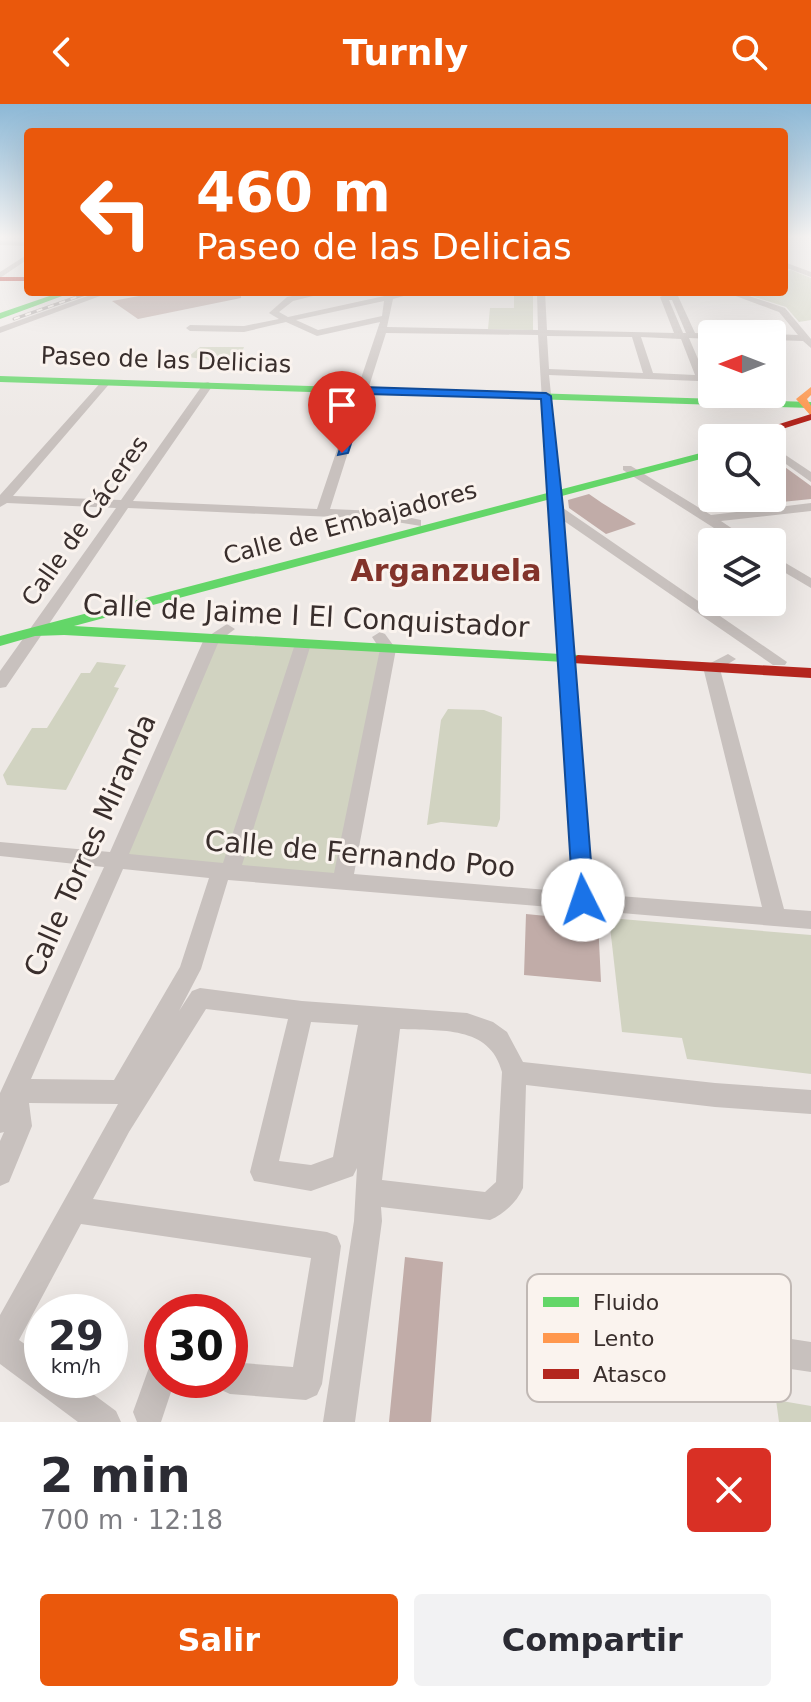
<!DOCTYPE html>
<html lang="es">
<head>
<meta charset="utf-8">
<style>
	:root { --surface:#fff; --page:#f2f2f3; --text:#2b2b33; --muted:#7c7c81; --accent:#ea580c }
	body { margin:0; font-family:"DejaVu Sans",sans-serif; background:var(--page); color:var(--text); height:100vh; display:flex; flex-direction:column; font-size:30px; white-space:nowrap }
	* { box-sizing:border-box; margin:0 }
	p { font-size:26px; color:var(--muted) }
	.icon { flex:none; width:44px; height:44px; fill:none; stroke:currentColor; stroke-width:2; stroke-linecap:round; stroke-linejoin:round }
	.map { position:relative; height:1318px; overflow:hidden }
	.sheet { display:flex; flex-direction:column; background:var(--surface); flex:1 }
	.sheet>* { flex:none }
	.top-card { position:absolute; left:24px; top:24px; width:764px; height:168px; border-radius:8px; box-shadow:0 8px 32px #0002; background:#ea580c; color:#fff; overflow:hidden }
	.needle { width:52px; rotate:270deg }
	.fabs { position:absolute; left:698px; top:216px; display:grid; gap:16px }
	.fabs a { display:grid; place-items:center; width:88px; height:88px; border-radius:8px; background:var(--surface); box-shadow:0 8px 32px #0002; font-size:40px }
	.speed { position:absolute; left:24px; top:1190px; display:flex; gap:16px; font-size:40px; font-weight:700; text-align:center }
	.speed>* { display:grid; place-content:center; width:104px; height:104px; border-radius:50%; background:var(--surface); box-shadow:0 8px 32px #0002; line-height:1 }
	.speed small { font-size:20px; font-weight:400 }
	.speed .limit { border:12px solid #d22; background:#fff; color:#111 }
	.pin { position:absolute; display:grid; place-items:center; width:68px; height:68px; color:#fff; margin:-82px -34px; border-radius:50% 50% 50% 0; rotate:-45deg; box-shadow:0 0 8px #0007 }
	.pin .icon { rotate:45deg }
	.me { position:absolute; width:88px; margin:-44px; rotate:356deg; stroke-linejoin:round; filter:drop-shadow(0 0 6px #0008) }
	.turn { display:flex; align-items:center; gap:28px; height:168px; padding:0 40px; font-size:36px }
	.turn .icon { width:104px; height:104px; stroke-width:2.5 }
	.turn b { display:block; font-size:56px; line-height:68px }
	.round { display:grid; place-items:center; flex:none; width:84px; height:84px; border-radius:8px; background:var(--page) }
	.head { display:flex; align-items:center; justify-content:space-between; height:136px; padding:0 40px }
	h1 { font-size:48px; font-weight:600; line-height:60px }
	.primary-button { display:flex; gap:16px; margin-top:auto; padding:16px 40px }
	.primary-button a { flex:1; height:92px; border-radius:8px; background:var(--accent); color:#fff; font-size:32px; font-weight:600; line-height:92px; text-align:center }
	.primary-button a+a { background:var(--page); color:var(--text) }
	header { display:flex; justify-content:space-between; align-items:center; height:104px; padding:0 40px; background:var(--accent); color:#fff; font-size:36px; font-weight:600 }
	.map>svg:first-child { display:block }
	.green { fill:#d1d3c1 }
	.building { fill:#c1aca8 }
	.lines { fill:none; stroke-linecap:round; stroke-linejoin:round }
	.street { fill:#c8c1be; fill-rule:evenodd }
	.fast { fill:#63d668; fill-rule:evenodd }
	.slow { fill:#ff974d; fill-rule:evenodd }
	.jam { fill:#b3261e; fill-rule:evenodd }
	.rail-casing { stroke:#b0aaa8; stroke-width:3 }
	.rail { stroke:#faf3ee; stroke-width:2; stroke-dasharray:6; stroke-linecap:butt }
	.route { fill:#1a73e8; stroke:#114b97; stroke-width:2 }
	.labels { text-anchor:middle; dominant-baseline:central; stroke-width:6; stroke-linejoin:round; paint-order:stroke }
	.far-street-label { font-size:24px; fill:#392e2c; stroke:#faf3ee }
	.street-label { font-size:28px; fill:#392e2c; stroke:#faf3ee }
	.far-district-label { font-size:30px; font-weight:bold; fill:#82332a; stroke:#faf3ee }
	.key { fill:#faf3ee; stroke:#c0b8b4; stroke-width:2 }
	.key-label { font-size:22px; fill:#392e2c }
</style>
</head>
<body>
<header><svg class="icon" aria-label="back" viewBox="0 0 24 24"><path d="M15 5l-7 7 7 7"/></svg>Turnly<svg class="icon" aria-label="search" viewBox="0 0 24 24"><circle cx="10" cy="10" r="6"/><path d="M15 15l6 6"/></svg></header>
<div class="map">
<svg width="811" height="1318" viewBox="0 0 811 1318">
	<rect width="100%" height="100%" fill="#eee9e6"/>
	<path class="green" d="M791,166L811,174V216L799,218L786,203L739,188H784V167Z
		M514,188H533V226L488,225L490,204H514Z
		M200,243H244L241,251L225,252L233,253L232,259L188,253Z
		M212,535L388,545L343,777L117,756Z
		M97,558L126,561L114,583L119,584L66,686L7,681L3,671L32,624H47L81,569H90Z
		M448,605L484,606L502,613L500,715L497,723L441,718L427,721L441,616Z
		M609,814L811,831V970L687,955L682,934L622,928Z
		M776,1296L811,1302V1318H779Z"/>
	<path class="building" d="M161,188H241V194L138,215L112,197Z
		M778,358L811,382V395L772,399V359Z
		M589,390L602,399L636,420L606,430L569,404L568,396Z
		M526,810L598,817L601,878L524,871Z
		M405,1153L443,1158L431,1318H389Z"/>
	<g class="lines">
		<path class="street" d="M0,137L28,138V142L0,141Z
			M28,150V155L0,174V168Z
			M784,158L811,168V173L784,163Z
			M99,188H111L0,229V223Z
			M313,188H329L293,197L279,208L288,213L389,191L418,188L393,195L387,223L538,226L537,188H545L547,226L674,229L660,193L664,191L678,192L695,229L715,230H712V235L689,234L716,297L711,300L706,297L698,277L549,271L563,404L787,558L785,561H773L564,417L593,790L762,803L703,563L728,550L736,555L720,565L784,805L811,807V825L228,776L201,865L179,907L192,887L200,884L302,897L467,909L493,918L507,928L523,958L715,979L811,986V1010L715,1003L526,981L523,1084C517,1098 504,1110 490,1116L381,1103L382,1117L355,1318H323L354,1117L357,1064L353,1072L311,1087L254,1077L250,1068L288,915L206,905L129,1028L93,1095L327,1128L337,1132L341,1142L322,1280L317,1291L306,1296L230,1290L219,1285L215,1276H230V1258L293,1263L311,1154L81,1120L19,1236L42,1252V1276H74L116,1307L121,1318H78L0,1260V1211L118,1000L29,999L32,1022L9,1078L0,1082V1037L4,1028L0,1029V989L104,763L0,752V738L110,748L204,535L227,520L235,525L219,537L129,750L223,759L295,540L303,535L311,540L242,761L334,769L380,545L372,533L380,528L385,530L396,545L354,770L572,788L538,231L386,229L330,405L378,407L421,416V422L378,415L128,404L6,583L0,584V567L116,404L7,399L0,403V391L103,276L111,278L13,392L121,396L204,279L208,278L213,281L133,397L317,405L380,218L317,232L286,218L244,228L190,227L186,224L190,221L244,222L279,215L269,209L287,193ZM669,196H672L686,229H683ZM384,197L382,212L318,226L296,216ZM547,232L632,233L643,269L549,265ZM641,233L681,235L695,271L653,269ZM123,765L209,774L180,863L114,976L31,975ZM311,918L358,921L333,1053L311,1061L279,1057ZM400,925C440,927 490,921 502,968L496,1078L485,1088L382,1076Z
			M725,188H737L785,204L811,235V244L803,237L772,236V230L798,231L779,208Z
			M772,342L811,368V378L772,350Z
			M623,362H631L711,411L811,399V407L721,417L752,438H736L623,366Z
			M712,366V376L705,374V368Z
			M772,451L811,474V484L772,461Z
			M640,1196L692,1220L811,1238V1268L690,1250L629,1222L625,1211L629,1200Z
			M162,1254V1276H175L161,1318H137L133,1308L151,1258Z"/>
		<path class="fast" d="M61,188H73L0,215V209Z
			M0,272L811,298V304L0,278Z
			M712,346V352L74,522L578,551L586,556L584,559L64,531L35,532L0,542V532Z"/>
		<path class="slow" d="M811,283V291L807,295L811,302V312L796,295Z"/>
		<path class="jam" d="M0,173H28V177H0Z
			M811,310V316L753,334H735Z
			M578,551L811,564V574L572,559L570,556Z"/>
		<g class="rail-casing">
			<path id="rail" d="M14,215L91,188"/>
		</g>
		<use href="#rail" class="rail"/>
	</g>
	<linearGradient id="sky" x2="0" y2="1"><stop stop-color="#8cb8d6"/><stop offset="0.42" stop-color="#f7f5f4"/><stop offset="1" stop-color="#f7f5f4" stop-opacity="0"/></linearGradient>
	<rect width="811" height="316" fill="url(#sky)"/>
	<path class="route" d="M363,283L546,289L551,292L563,403L594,796L591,802L583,805L576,802L573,796L541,295L367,290L348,349L338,351L358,286Z"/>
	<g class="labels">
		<g class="far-street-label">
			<text transform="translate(166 256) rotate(2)">Paseo de las Delicias</text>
			<text transform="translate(85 417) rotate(-55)">Calle de Cáceres</text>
			<text transform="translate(350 419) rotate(-15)">Calle de Embajadores</text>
		</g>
		<g class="street-label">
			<text transform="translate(306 512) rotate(3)">Calle de Jaime I El Conquistador</text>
			<text transform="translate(90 741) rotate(-66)">Calle Torres Miranda</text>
			<text transform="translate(360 750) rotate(5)">Calle de Fernando Poo</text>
		</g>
		<g class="far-district-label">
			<text x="446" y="466">Arganzuela</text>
		</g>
	</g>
	<rect x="527" y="1170" width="264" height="128" rx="12" class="key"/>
	<rect x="543" y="1193" width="36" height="10" fill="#63d668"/>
	<rect x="543" y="1229" width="36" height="10" fill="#ff974d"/>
	<rect x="543" y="1265" width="36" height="10" fill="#b3261e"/>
	<g class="key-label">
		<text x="593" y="1206">Fluido</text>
		<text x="593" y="1242">Lento</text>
		<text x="593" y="1278">Atasco</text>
	</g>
</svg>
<div class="fabs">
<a><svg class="needle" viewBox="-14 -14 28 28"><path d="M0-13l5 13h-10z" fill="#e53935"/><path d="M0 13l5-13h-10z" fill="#7c7c81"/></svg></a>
<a><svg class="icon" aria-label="search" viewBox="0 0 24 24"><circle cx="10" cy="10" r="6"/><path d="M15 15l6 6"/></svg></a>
<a><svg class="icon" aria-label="layers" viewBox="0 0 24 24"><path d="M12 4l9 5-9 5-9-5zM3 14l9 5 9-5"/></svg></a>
</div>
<div class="speed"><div>29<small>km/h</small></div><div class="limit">30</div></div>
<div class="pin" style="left:342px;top:349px;background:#d93025"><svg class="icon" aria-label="arrive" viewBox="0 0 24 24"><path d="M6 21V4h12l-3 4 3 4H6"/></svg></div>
<svg class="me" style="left:583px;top:796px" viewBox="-20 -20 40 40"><circle r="19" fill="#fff"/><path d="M0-13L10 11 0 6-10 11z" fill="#1a73e8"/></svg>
<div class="top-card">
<div class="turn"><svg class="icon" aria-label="left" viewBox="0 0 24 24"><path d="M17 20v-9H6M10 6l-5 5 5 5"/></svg><div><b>460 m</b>Paseo de las Delicias</div></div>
</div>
</div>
<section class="sheet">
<div class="head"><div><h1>2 min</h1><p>700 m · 12:18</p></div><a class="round" style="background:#d93025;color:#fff"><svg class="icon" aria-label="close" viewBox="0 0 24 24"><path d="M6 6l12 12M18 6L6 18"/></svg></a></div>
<div class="primary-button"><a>Salir</a><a>Compartir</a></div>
</section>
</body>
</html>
